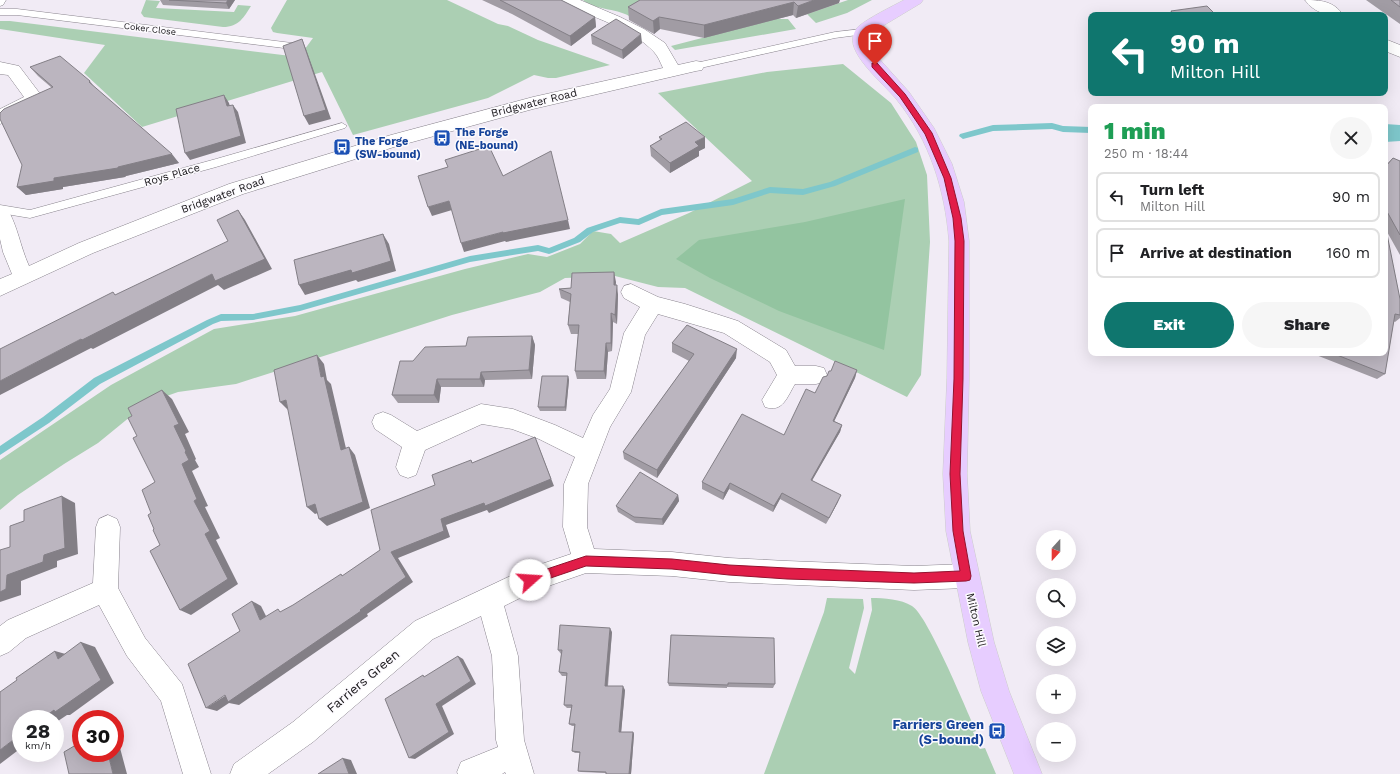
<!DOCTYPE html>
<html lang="en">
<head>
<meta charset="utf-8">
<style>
	:root { --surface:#fff; --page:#f6f6f6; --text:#202124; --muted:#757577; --line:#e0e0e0; --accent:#0f766e }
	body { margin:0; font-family:"Work Sans",sans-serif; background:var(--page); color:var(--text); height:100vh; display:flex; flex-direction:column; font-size:15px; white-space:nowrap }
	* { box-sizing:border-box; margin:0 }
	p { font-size:13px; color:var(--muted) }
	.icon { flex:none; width:22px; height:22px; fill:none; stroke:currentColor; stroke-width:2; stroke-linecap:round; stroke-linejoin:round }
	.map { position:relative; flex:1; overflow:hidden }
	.details { position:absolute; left:1088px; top:104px; width:300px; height:252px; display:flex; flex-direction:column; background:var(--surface); border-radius:8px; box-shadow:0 4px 16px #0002 }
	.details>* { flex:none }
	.banner { position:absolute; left:1088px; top:12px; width:300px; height:84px; border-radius:8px; box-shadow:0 4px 16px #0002; background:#0f766e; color:#fff; overflow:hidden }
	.needle { width:26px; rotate:201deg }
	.controls { position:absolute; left:1036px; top:530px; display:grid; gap:8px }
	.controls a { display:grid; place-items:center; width:40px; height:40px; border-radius:50%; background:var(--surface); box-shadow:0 4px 16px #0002; font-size:20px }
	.speed { position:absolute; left:12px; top:710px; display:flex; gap:8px; font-size:20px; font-weight:700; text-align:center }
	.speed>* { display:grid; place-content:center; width:52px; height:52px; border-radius:50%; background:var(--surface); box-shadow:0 4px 16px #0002; line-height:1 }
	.speed small { font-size:10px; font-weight:400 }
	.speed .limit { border:6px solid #d22; background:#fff; color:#111 }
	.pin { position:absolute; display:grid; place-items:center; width:34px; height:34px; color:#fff; margin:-41px -17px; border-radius:50% 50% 50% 0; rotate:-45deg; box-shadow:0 0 4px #0007 }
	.pin .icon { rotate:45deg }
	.me { position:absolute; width:44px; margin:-22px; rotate:71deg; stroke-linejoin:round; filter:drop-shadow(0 0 3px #0008) }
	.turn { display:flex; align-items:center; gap:14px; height:84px; padding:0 16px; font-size:18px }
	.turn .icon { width:52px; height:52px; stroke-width:2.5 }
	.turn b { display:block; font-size:28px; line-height:34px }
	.round { display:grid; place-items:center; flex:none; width:42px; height:42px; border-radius:21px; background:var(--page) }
	.summary { display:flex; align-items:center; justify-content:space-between; height:68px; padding:0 16px }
	h1 { font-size:24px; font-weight:800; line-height:30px; color:#1e9e55 }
	.primary-button { display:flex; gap:8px; margin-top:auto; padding:8px 16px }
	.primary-button a { flex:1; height:46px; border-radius:24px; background:var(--accent); color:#fff; font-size:16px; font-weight:800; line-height:46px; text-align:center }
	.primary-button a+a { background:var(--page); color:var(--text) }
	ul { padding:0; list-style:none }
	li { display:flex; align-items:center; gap:12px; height:50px; margin:0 8px 6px; padding:0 8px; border:2px solid var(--line); border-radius:8px }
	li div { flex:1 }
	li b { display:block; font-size:15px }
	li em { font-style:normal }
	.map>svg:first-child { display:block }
	.green { fill:#abcfb3 }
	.forest { fill:#93c4a0 }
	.water { fill:#7ec7cb }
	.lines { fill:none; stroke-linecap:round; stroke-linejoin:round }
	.stream { fill:#7ec7cb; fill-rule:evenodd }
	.lane-casing { stroke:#89848d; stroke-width:1 }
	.street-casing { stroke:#89848d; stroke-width:1 }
	.primary-casing { stroke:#ccc; stroke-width:1 }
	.lane { fill:#fff; fill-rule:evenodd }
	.street { fill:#fff; fill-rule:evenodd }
	.primary { fill:#e7cdff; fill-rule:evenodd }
	.wall { fill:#a19ca4 }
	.shaded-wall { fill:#837f86 }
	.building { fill:#bbb5bf; stroke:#837f86 }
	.route { fill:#e11d48; stroke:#92132f }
	.labels { text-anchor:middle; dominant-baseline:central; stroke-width:3; stroke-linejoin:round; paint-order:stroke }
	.far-street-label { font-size:9px; fill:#181619; stroke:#fcfafe }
	.street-label { font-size:11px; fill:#181619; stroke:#fcfafe }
	.transit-label { font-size:11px; font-weight:bold; fill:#164399; stroke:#fcfafe; text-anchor:start }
	.near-street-label { font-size:13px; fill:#181619; stroke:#fcfafe }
	.near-transit-label { font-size:13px; font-weight:bold; fill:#164399; stroke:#fcfafe; text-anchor:end }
</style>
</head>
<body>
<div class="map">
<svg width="1400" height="774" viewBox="0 0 1400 774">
	<rect width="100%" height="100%" fill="#f1ebf5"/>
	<path class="green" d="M146,0L160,1L156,8L234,12L238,5L251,6C244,17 239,27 223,27L144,17L141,13Z
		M287,0H447L498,24L508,26L538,40L610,65L556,78H548L534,75L488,98L353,135L322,72L142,127L84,73L105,45L0,29V21H10L299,57L313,38L277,33L273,32L271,28Z
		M583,0H654L629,16C616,8 593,10 583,0Z
		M848,0H872L847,13L816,23L807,14Z
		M776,19H788L796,29L675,50L671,46Z
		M843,64L891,103L916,142L927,175L930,242L921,375L907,397L685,288L658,287L615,276L565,278L540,292L452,315L236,384L178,392L147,403L98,443L64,464L18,495L0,510V460L111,385L214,329L295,316L465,269L528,254L547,257L580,244L593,231L611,234L620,243L689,213L752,181L658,93L767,72Z
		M827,598L863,599L864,608L849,668L855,674L872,610L871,598C884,598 901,599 912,606C928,616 966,709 976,731L973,732L980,749L985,748L996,774H764L824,612Z"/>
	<path class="forest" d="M905,199L884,350L779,311L710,278L676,259L699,240L805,222Z"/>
	<path class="water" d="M1385,124L1400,125V141L1385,142Z"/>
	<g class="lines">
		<path class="stream" d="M1052,123L1063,126L1091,127V133L1063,132L1052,129L993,131L963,139L959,136L960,134L993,125Z
			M915,147L918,148V152L835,186L803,195L770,193L733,205L662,215L639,225L620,223L593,232L580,242L552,253L549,254L538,251L470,262L300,311L253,320L221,321L213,324L100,384L49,423L0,455V446L43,417L94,378L207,320L221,314H253L300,305L470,256L538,245L549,248L574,238L587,228L620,217L638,219L661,209L733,199L770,187L803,189L830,182Z"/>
		<g class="lane-casing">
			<path id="lane" d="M0,0H6L3,5L0,6Z
				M0,9H17L300,44L304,47L300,50L17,15H0Z
				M862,29L865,30L866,32L865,34L835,38L696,69L691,66L696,63L835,32Z
				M342,123L347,126L345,128L216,167L30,218L0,213V205L30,210L216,159Z"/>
		</g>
		<g class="street-casing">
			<path id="street" d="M558,0H580L620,17L644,29L665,43L678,65L696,61L702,62L704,66L702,70L696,71L533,109L394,147L243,194L93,253L0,296V279L12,274L3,252L0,239V206L7,208C18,227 20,246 29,266L79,243L229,184L391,135L533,97L663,68C660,62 658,56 654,52C632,28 590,16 560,3Z
				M1305,0C1320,0 1334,1 1343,15C1328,15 1315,14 1305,0Z
				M1385,39L1400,45V57L1385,51Z
				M0,62L19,66L44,99L41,103L12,117L6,122L0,124V109L24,97L8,75L0,74Z
				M631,284L658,297L685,304L738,321L786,350L795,366H816L824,368L827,375L824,382L816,384H795C787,397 783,413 765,407L762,400L777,375L770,362L724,333L658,314L645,335L631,392L610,427L588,484L587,527L594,549L672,552L729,558L787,561L914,566L966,564L975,567L979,576L975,585L966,588L914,590L729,582L672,576L586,573L534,591L504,606L518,656L524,740L534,774H506L505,772L502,774H458L457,772L461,762L498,747L496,740L492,656L481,616L433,639L313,742L268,774H230L234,764L293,722L415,621L521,571L571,554L563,527L564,484L575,457L539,439L512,429L482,424L425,450L416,475L408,478L400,475L396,467L402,447L375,429L372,422L375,415L383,412L391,415L417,431L481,404L513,409L555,425L583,438L593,415L610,389L624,333L640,307L624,298L621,292L624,286Z
				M108,515L117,519L120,527L118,588L145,638L182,684L211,774H183L161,701L127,656L99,605L26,638L9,652L0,656V626L8,620L93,583L96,527L99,519Z"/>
		</g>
		<g class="primary-casing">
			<path id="primary" d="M904,0H923L921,3L871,33L869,37L870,46L874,53L909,92L934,128L952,164L964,202L969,241V379L967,474L970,531L994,642L1009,691L1042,774H1014L981,691L968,642L946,531L943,474L947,379L949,241C945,190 930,141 897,100C886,86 849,56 853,37C854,33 856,28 859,26C870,17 891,7 904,0Z"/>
		</g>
		<use href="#lane" class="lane"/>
		<use href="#street" class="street"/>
		<use href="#primary" class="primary"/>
	</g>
	<path class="wall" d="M160,0H235L229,9L163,5Z
		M482,0H561L595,17L596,27L571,46L512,14Z
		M640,0L839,3L796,18L793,15L704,38L660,29L654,34L629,20L628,7Z
		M1366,0H1400V24Z
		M1171,11L1216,15H1169Z
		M591,35L642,43L623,59L592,44Z
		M30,67L90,81L95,88L179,163L126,176L125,177L63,187V189L26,195L17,187L52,88L38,76Z
		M659,137L705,148L699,151V156L670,173L651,156L650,146L660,140Z
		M1393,158L1400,161V255L1386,230L1400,299V318L1395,322L1393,321L1385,374L1377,379L1311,353H1385V166Z
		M616,282L615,285L618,295L617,324L613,322L612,351L608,352L606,379H577L575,371L578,334H571L568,325L570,302L561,298L559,289L571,288Z
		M532,336L535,345L532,379L485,380L484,387H441L439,403H398L392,395L413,361L466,346Z
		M672,343L736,358L657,478L624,459L623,452L689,361L672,352Z
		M857,370L855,378L834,421L842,425L840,432L812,480L838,502L826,524L780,499L773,512L729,489L723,500L702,489V482L784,435L815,393L827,376L831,371Z
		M568,376L569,380L566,411H540L538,407Z
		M678,495L679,501L663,525L636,523L618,512L616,506Z
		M612,632L608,686L625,690L621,732H633L634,734L631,774H606V773L581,772L578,771L580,753H575L572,751L574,726H572L569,724L571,708H567L564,705L567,676H562L559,672L561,654L558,650Z
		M671,635L775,684L773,688L727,687V688L669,686L668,683Z"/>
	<path class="shaded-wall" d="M228,0H235L229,9L226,3Z
		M814,0H840L839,3L796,18L798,6Z
		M794,2L793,15L704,38V25Z
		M595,17L596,27L571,46L570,36Z
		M659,17L660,29L654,34L653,21Z
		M641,34L642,43L623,59L622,50Z
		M302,39L306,49L331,119L309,125L304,116Z
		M224,95L229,103L232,114L227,106Z
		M233,105L238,112L246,143L190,160L185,153Z
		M705,137V148L699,151V156L670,173V163L695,142Z
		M172,154L179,163L126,176L125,177L63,187V189L26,195L17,187L54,178L118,167Z
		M449,201L452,210L432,216L428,207Z
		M238,210L245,220L272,269L224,290L218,285L93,349L91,348L0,395V381L81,339L212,274L218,280Z
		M568,220L570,229L506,242L505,241L464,252L461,243L503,232Z
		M383,234L389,244L396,271L358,282L356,280L305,295L299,285Z
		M614,272L616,282L615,295L614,285Z
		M617,285L618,295L617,324L615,315Z
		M611,313L613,322L612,351L611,343Z
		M532,336L535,345L532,379L529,370Z
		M606,343L608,352L606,379L604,371Z
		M737,349L736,358L657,478V470Z
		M317,355L324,364L327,380L331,384L348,457L341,450L321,377Z
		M857,370L855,378L831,428L833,421Z
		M481,372L485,380L484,387L480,379Z
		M568,376L569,380L566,411L565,407Z
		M437,379L441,387L439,403L434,395Z
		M162,390L172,399L189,432L185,434L196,459L195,460L199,467L192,471L208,506L205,507L220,538L216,540L238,584L191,615L180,610L205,534L182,464L174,426Z
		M286,400L288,410L280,402Z
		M842,425L840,432L809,486L811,480Z
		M535,437L554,486L489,513L487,510L446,525L450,537L398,558L413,582L367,614L368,616L239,705L229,703L217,711L206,708L360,610L391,552L441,519Z
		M349,447L355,455L370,508L327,526L319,519Z
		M730,483L729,489L723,500L724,493Z
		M782,493L780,499L773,512L774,506Z
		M678,495L679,501L663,525L662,519Z
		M841,495L838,502L826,524L829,518Z
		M62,496L75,503L78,554L57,561V567L21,581V595L0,602V592L7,575L44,555Z
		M315,504L323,511L315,514L307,507Z
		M252,601L261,606L270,624L260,620Z
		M610,628L612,632L607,689L605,686Z
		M81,642L95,647L114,683L70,715H67L55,723V719H42Z
		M55,651L69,655L58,659Z
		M458,656L463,659L476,684L442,706L454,734L415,759L409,758L436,704Z
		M623,686L625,690L621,734L619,732Z
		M633,732L634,734L631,774H629Z
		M115,733H116L127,774H113L108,753H115Z
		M21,734V748L0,764V750Z
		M343,758L351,760L357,774H349Z"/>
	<path class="building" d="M169,0H228L226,3Z
		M500,0H561L595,17L570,36Z
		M640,0H814L798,6L794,2L704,25L659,17L653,21L628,7Z
		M1391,0H1400V7Z
		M1207,6L1216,15H1174L1171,11Z
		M616,19L641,34L622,50L591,35Z
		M302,39L326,110L304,116L283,46Z
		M60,56L90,81L89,82L172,154L118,167V168L54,178V181L17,187L22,165L0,119V113L4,109L53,87L30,67Z
		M224,95L227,106L233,105L241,136L185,153L176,109Z
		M686,122L705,137L695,142L699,146L670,163L650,146L662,139L659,137Z
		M489,146L503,176L551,151L568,220L503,233V232L461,243L449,201L428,207L418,176L448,167L445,160Z
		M1393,158L1400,161V235L1385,208V166H1386Z
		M238,210L265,259L215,281L212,274L82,340L81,339L0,381V349L113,292L115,295L228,241L217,220Z
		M1385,224L1400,299V315L1395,314L1385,374L1332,353H1385Z
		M383,234L391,261L352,273L351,270L299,285L294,260Z
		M614,272V285H617L615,315L611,313V343H606L604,371H575L579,325H568L571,294L559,289L571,288L572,273Z
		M687,325L737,349L657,470L623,452L694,354L672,343Z
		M532,336L529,370L481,372L480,379H437L434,395H392L400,361H413L425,347L466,346L468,337Z
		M317,355L321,377L324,376L341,450L349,447L363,502L319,519L315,504L307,507L286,400L280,402L274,370Z
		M835,361L857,370L833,421L842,425L811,480L841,495L829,518L782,493L774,506L730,483L724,493L702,482L742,414L784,435L806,389L815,393L823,377L827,376L829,371H831Z
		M542,376H568L565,407H538Z
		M162,390L179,424L174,426L186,451L185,452L189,460L182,464L197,499L194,501L210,531L205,534L228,579L180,610L150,551L160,545L153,530L154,529L148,515L151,513L142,490L155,482L133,438L137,436L128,418L132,416L128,408Z
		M535,437L551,479L485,506L484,503L441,519L444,531L391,552L406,577L360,610L361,611L228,702L225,695L206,708L188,664L240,631L232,614L252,601L260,620L278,609L280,612L293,605L341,574L342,576L380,550L371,510L435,485L432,475L471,460L472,463Z
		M640,472L678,495L662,519L634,517L616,506Z
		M62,496L65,548L44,555L43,562L7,575L6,589L0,592V550L10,547V526L24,521V510Z
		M560,625L610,628L605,686H623L619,732H633L629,774H606V772L578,771L580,752L572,751L575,724H569L572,705H564L567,673L559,672L562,650H558Z
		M671,635L774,638L775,684L728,683V685L668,683Z
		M81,642L101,680L55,712L54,710L42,719H21V734L0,750V692L17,680L16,678L55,651L58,659Z
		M458,656L471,681L436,704L449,732L409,758L385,699L423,675L424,677Z
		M81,742V753H108L113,774H69L64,752Z
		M343,758L349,774H318Z"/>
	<path class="route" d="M872,63H877L905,94L932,133L951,178L961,218L964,241L963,379L960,474L963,531L971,576L970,580L966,581L914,583L787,579L729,575L672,569L586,566L530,585L526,583L525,580L526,576L586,556L672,559L729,565L787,568L914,573L960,571L953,531L950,474L954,379L955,241L953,218L944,178L925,134L900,97L872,67Z"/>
	<defs>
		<g id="bus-square" transform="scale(0.9)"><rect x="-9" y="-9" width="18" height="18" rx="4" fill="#1a4fb4" stroke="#fcfafe"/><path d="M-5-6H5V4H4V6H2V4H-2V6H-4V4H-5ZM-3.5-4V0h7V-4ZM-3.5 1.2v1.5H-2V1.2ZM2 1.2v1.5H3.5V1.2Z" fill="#fff"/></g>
	</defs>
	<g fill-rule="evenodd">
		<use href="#bus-square" x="442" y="138"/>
		<use href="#bus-square" x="342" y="147"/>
		<use href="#bus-square" x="997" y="731"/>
	</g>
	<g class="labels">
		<g class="far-street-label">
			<text transform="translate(150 29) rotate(7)">Coker Close</text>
		</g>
		<g class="street-label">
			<text transform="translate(534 103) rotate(-14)">Bridgwater Road</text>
			<text transform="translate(172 175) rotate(-16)">Roys Place</text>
			<text transform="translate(223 195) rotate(-20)">Bridgwater Road</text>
			<text transform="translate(976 620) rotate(77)">Milton Hill</text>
		</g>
		<g class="transit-label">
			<text x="455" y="132">The Forge<tspan x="455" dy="13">(NE-bound)</tspan></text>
			<text x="355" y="141">The Forge<tspan x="355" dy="13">(SW-bound)</tspan></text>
		</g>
		<g class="near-street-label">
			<text transform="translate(363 681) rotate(-40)">Farriers Green</text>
		</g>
		<g class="near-transit-label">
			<text x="984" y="724">Farriers Green<tspan x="984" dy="15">(S-bound)</tspan></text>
		</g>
	</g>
</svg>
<div class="controls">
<a><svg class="needle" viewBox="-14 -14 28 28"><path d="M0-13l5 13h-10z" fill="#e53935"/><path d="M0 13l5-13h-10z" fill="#757577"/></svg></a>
<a><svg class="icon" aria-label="search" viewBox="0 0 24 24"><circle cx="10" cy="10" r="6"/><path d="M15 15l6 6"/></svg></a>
<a><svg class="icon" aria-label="layers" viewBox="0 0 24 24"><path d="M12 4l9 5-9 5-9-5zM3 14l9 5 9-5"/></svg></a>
<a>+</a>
<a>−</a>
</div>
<div class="speed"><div>28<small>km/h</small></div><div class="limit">30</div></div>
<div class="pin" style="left:875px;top:65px;background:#d93025"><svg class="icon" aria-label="arrive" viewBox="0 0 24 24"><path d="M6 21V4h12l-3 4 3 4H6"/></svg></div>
<svg class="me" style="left:530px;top:580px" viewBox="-20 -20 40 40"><circle r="19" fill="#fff"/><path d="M0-13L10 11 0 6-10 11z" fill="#e11d48"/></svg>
<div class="banner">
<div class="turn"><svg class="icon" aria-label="left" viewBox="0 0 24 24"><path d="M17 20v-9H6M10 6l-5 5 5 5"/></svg><div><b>90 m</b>Milton Hill</div></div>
</div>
<section class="details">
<div class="summary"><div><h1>1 min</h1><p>250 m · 18:44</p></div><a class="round"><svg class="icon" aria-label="close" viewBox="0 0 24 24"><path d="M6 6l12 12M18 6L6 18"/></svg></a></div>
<ul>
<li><svg class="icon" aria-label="left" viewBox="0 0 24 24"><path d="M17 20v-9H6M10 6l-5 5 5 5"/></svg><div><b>Turn left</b><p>Milton Hill</p></div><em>90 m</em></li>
<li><svg class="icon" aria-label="arrive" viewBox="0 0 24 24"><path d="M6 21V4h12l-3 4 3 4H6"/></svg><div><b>Arrive at destination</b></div><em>160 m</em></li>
</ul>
<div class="primary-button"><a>Exit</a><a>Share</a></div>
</section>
</div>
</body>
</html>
